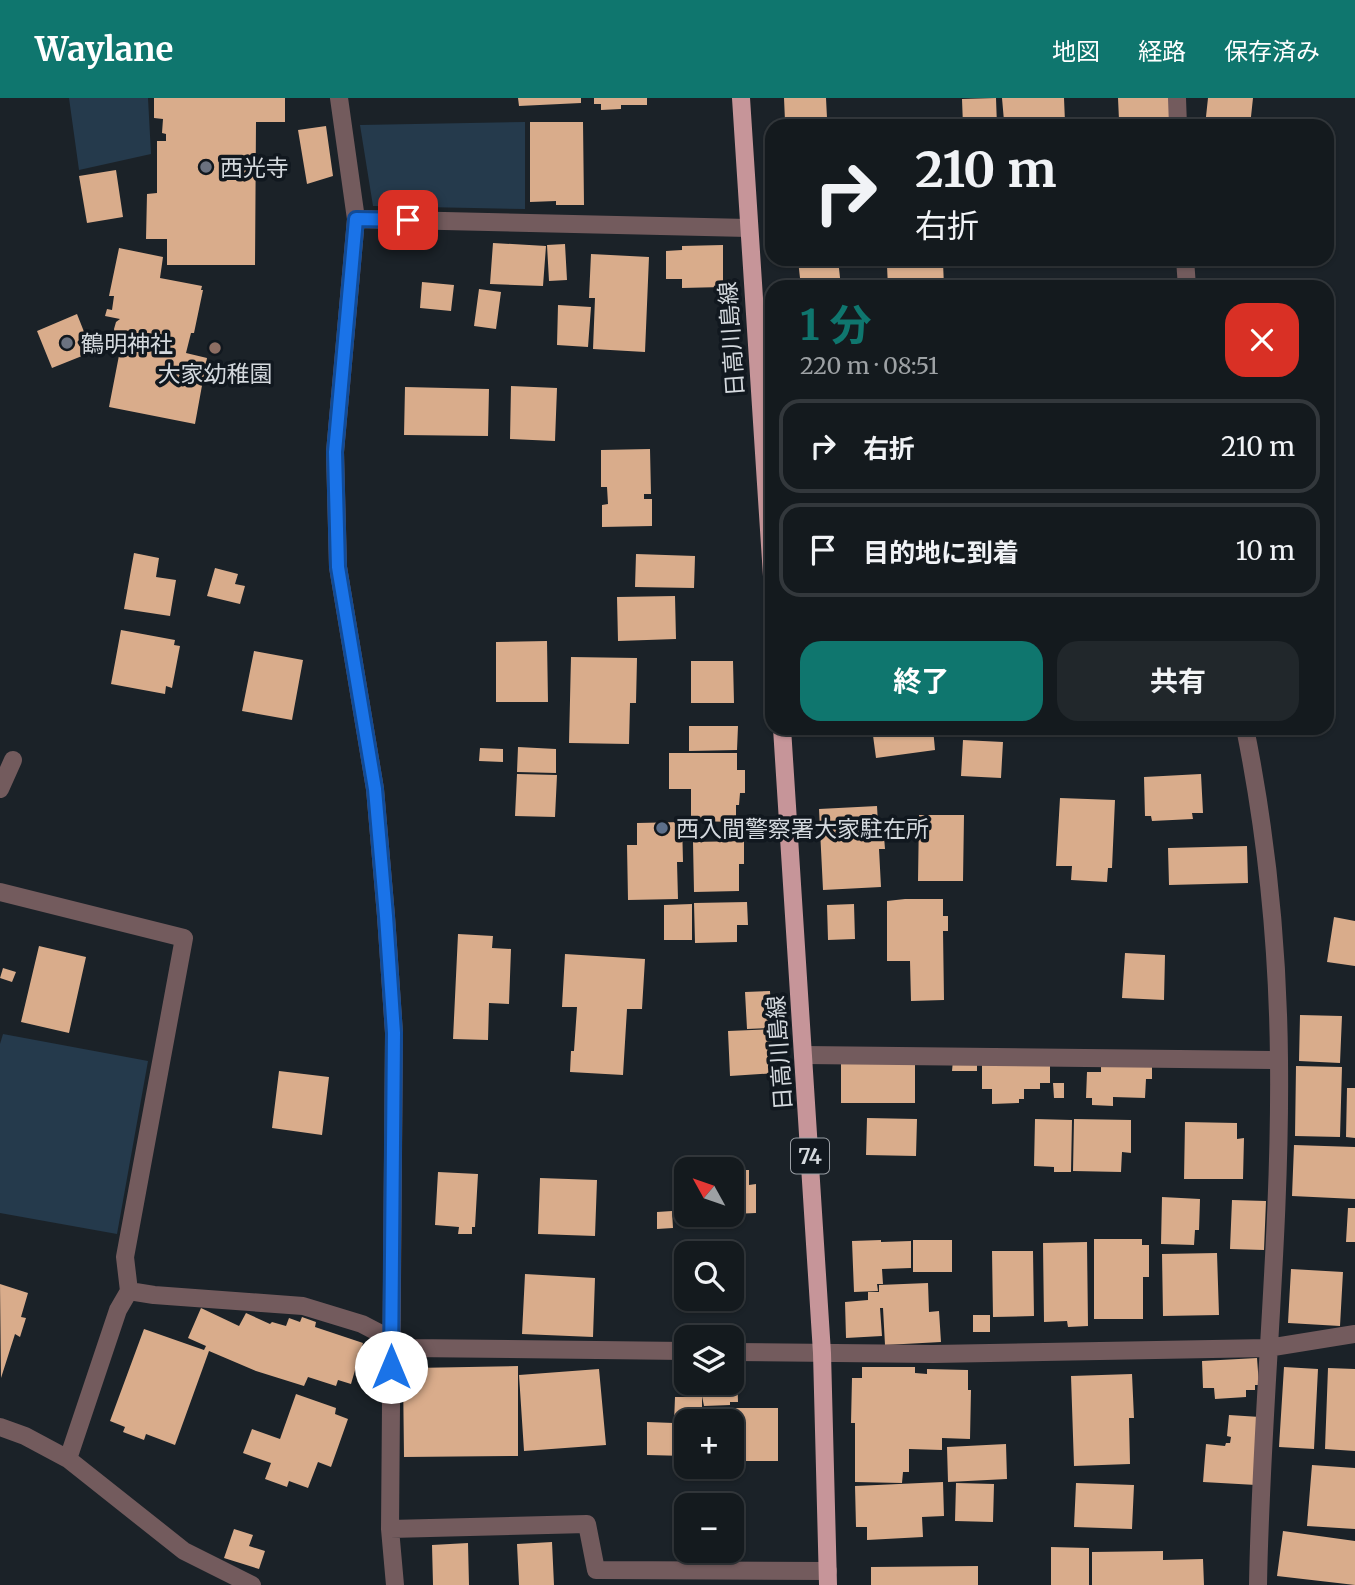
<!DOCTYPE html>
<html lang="ja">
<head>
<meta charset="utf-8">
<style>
	:root { --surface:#141a1e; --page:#21272b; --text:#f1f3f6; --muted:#9da1a4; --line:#33383c; --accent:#0f766e }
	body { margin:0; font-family:Merriweather,"Noto Sans JP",serif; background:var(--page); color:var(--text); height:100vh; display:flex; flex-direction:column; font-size:26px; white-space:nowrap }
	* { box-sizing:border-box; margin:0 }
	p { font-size:23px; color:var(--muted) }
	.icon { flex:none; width:38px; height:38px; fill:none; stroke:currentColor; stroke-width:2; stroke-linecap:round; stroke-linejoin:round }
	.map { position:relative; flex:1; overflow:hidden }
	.panel { position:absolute; left:765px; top:182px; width:569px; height:455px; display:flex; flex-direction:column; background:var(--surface); border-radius:21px; box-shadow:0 2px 5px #0004,0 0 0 2px var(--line) }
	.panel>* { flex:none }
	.banner { position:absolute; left:765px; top:21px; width:569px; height:147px; border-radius:21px; box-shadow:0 2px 5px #0004,0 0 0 2px var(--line); background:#141a1e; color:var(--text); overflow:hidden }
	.needle { width:46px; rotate:310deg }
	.buttons { position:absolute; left:674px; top:1059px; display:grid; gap:14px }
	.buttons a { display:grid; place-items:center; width:70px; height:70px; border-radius:14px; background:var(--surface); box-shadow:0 2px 5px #0004,0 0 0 2px var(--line); font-size:35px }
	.pin { position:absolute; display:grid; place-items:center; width:60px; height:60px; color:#fff; margin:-30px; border-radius:14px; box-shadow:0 4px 10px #0006 }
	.me { position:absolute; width:77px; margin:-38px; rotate:0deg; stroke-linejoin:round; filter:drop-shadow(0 0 5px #0008) }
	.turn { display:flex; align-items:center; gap:24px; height:147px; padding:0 35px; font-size:32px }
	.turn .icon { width:91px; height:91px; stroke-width:2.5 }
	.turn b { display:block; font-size:49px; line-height:60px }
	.round { display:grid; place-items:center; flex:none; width:74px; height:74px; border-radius:21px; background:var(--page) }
	.overview { display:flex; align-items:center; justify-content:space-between; height:119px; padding:0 35px }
	h1 { font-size:42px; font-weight:700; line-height:52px; color:var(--accent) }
	.button { display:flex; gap:14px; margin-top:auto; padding:14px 35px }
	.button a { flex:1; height:80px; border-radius:21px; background:var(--accent); color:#fff; font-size:28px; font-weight:700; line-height:80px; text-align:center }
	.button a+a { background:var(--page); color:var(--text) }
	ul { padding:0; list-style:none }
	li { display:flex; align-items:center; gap:21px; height:94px; margin:0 14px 10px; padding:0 21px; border:4px solid var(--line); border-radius:21px }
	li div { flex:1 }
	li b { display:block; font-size:26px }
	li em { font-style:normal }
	header { display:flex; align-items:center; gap:42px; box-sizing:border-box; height:98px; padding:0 35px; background:var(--accent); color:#fff }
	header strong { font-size:33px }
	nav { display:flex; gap:38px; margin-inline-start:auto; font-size:24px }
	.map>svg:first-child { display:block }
	.green { fill:#253a4c }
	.building { fill:#d9ac8b }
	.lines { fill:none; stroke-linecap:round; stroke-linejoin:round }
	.minor { stroke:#735b5d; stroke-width:18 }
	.major { stroke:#c69599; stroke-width:18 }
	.route-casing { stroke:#114b97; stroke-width:18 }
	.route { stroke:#1a73e8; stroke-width:12 }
	.worship-dot { fill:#6b7280; stroke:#11181f; stroke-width:2.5 }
	.education-dot { fill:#8d6e63; stroke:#11181f; stroke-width:2.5 }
	.service-dot { fill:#5c6f8a; stroke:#11181f; stroke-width:2.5 }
	.labels { text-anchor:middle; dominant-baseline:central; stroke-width:7; stroke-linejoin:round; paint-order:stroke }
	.shield { fill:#11181f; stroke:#9a9fa5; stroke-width:2 }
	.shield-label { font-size:21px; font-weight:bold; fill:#d4d9de }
	.poi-label { font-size:23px; fill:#d4d9de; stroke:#11181f; text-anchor:start }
	.street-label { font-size:23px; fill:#d4d9de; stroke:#11181f }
</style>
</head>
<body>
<header>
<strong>Waylane</strong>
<nav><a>地図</a><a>経路</a><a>保存済み</a></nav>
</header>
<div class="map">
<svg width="1355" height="1487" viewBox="0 0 1355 1487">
	<rect width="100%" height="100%" fill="#1b2228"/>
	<path class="green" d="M69,0H148L151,56L79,72Z
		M525,24V111L373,108L360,27Z
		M3,936L148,963L117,1136L0,1115V946Z"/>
	<path class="building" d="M154,0H285V24H256L255,167H167V141H146L147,96L157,95V43H166V36L162,35L163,21L154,20Z
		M518,0H581V5L519,8Z
		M594,0H647V7H621V11L601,12V6H594Z
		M784,0H826L827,20L785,23Z
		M996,0L997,28H963L962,1Z
		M1002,0H1064L1065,24L1019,27V21L1004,23Z
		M1118,0H1172L1173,21L1119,22Z
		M1208,0H1253L1250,28H1205Z
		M530,24H583L584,107H556V103L530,104Z
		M326,28L333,78L307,86L298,32Z
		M116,72L123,119L87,125L79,78Z
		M493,145L546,148L543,188L490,186Z
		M565,146L567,182L549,183L547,147Z
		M723,147V189L682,190V181H666V153L682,152V148Z
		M119,150L163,159L160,180L202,188L201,192H203L194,235H191L186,255L207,260L195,326L109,309L122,242L115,237L114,231L116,224L120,221L105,218L107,211L112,212L114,198H109Z
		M591,156L649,159L645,254L593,251L595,200H589Z
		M838,161L841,189H801L798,162Z
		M943,164L944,189H888L887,168Z
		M422,184L454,187L451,213L420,210Z
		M479,191L501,194L496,231L474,228Z
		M558,207L591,209L588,249L557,247Z
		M77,216L92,254L52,270L37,233Z
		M511,288L557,290L555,343L510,341Z
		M405,289L489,291L488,338L404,337Z
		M650,351L651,396H644V401H652V428L602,429V407L608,406L607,389H601V352Z
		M134,455L159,460L156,479L176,482L170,518L124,511Z
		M636,456L695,458L694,490L635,489Z
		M215,470L238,476L235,486L245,488L240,506L207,498Z
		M675,498L676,541L618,543L617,499Z
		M121,532L175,542L174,547L180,548L172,590L166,588L165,596L111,586Z
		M547,543L548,604H496V544Z
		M254,553L303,562L292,622L242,613Z
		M571,559L637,560L636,605H630L629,646L569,645Z
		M691,563H733L734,605H691Z
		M689,628H738L737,652L689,653Z
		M872,630H933L935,652L876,660Z
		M963,642L1003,644L1001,680L961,678Z
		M518,649L556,651V675L517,674Z
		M480,650L503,651V664L479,663Z
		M669,655H737V672H745V695H740L739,707H736V724L691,723V691H669Z
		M517,676L557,677L555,719L515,718Z
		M1201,676L1203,715H1192L1193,721L1152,723L1151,718H1145L1144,679Z
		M1060,700L1115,702L1112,770H1108L1107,784L1071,782L1072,768H1056Z
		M877,708L878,726H883L885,751H879L881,789L823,792L819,711Z
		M919,717H964L963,783H918Z
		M682,724L683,764H677L678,801L628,802L627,747H637V725Z
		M744,743V766H739V793L694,794L693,744Z
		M1247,748L1248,785L1169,787L1168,750Z
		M905,801H943V818H948V833H943L944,902L911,903L910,863H887V803Z
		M747,804L748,827H737V844L695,845L694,805Z
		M692,806V842H664V807Z
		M854,806L855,841L828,842L827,807Z
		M1334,819L1355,823V868L1327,864Z
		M458,836L493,838L492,850L511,851L509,906L489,905L488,942L453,941Z
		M39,848L86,859L69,935L21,924Z
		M1125,855L1165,857L1164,902L1122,900Z
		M565,856L645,861L642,911H627L623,977L570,974L571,953H574L577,909H562Z
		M3,870L16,874L12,884L0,880Z
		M770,893L772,930L747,931L745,894Z
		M1300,917L1342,918L1340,965L1299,963Z
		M774,931L776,975L730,978L728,933Z
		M841,962H915V1005H841Z
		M953,962L977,963V973H952Z
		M1050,964V985H1040V991H1024V1001H1019V1005L992,1006V991H982V965Z
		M1101,964H1152V981H1146L1145,1000L1113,999V1008L1092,1007V1000H1086L1087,974H1101Z
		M1296,968L1342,969L1340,1039L1295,1038Z
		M279,973L329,979L322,1037L272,1030Z
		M1053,985H1064V1000H1054Z
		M1347,990H1355V1040L1346,1039Z
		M867,1020L917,1021L916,1058L866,1057Z
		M1035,1021L1072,1022L1071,1074H1054V1069L1034,1068Z
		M1074,1021L1131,1022V1055L1122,1054L1121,1074L1073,1073Z
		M1185,1024L1237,1025V1041L1244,1040L1243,1081H1184Z
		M1294,1047L1355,1049V1101L1292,1098Z
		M732,1072H749V1087L756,1086V1115L732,1116Z
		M673,1073H686V1111H673Z
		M438,1074L478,1076L475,1129H472V1136H458L459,1129L435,1127Z
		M540,1080L597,1082L595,1138L538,1136Z
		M1162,1099L1200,1101L1199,1132H1195L1194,1147L1161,1146Z
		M1232,1102L1266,1103L1264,1152L1230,1151Z
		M1348,1110H1355V1144H1346Z
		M672,1113L673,1130L657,1131V1114Z
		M1094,1141H1142V1147H1149V1179H1143V1221H1094Z
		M881,1142V1144L911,1143V1170L882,1171L883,1186H877L878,1193L854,1194L852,1143Z
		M913,1142H952V1174H913Z
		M1087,1144L1088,1228L1068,1229L1067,1223L1044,1224L1043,1145Z
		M992,1153H1033L1034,1218L993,1219Z
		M1217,1155L1219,1217L1163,1218L1162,1156Z
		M1291,1171L1343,1174L1340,1228L1288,1225Z
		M525,1176L595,1180L593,1239L522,1236Z
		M928,1185L929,1214L939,1213L941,1244L885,1247L883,1210H880L882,1238L846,1240L845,1204L868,1202V1194H879V1187Z
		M0,1186L28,1195L21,1219L26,1220L20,1239L15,1236L1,1280Z
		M201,1210L239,1228L246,1215L270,1226L272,1224L286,1228L289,1220L300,1224L302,1219L316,1224L315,1229L363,1245L351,1286L338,1282L336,1288L308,1279L304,1288L256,1273L209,1253L175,1347L146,1336L144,1342L123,1334L125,1329L110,1323L144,1231L204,1252L206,1248L188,1240Z
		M973,1217H990V1234H973Z
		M1257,1260L1259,1287H1255V1292H1246V1299L1215,1301L1214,1290H1203L1202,1263Z
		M518,1268V1358L404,1359L403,1275L413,1270Z
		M862,1269H915V1275L927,1276V1271L968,1272V1292H971L970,1341L942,1340V1352L909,1351V1374H903L902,1385L855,1384V1325H851L852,1280H862Z
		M1284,1269L1318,1271L1314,1351L1279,1349Z
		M1328,1270L1355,1271V1353L1325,1351Z
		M599,1271L606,1347L524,1353L519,1277Z
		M737,1271L738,1304H730V1307L704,1308L702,1298V1323H686V1358L647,1357V1324L674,1325L675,1299H700L699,1284H732V1272Z
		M1132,1276L1134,1320H1129L1130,1366L1074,1368L1071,1278Z
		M296,1296L336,1310L335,1316L348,1321L331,1369L318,1364L308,1390L289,1383L287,1389L265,1381L271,1365L243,1355L252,1331L280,1341Z
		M710,1310H778V1363H732V1323H710Z
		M1229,1317L1260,1319L1256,1387L1203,1384L1206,1346L1225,1348L1226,1345H1230L1231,1339L1227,1338Z
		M1006,1346L1007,1381L948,1384L947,1349Z
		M1312,1367L1355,1370V1431L1307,1428Z
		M943,1384L944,1418L922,1419L923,1439L867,1442V1429H856L855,1388Z
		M956,1385L994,1386L993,1424L955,1423Z
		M1076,1385L1134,1387L1132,1431L1074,1429Z
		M234,1431L253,1437L249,1448L265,1453L259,1471L224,1460Z
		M1283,1433L1355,1443V1487L1277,1478Z
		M552,1444L554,1487H519L517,1446Z
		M468,1445L469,1487H433L432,1447Z
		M1051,1449L1089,1450V1487H1051Z
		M1163,1453V1462L1203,1461L1204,1487H1092V1454Z
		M978,1468V1487H871V1469Z"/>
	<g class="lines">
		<path class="minor" d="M339,0L356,121L335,354L338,469L375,691L386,818L394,935L390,1431L395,1487
			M1177,0L1178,28
			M356,121L748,130
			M1185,161L1187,189
			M1245,630C1267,739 1278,852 1279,962C1281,1137 1261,1312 1258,1487
			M0,691L13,662
			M0,794L184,840L125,1159L129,1193
			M804,957L1279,962
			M732,1254L933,1256L1268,1250L1355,1236
			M0,1329L25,1338L68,1361L184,1453L252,1487
			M68,1361L118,1212L129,1193L154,1197L303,1208L362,1226L408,1250L686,1253
			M390,1431L587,1426L596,1472L828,1473"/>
		<path class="major" d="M741,0L772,478
			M782,630L822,1255L828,1487"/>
	</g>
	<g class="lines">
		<g class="route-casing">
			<path id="route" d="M391,1269L394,935L386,818L375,691L338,469L335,354L356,121L408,122"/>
		</g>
		<use href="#route" class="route"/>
	</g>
	<g class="worship-dot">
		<circle cx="206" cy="69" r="7"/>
		<circle cx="67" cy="245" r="7"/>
	</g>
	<circle class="education-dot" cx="215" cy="250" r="7"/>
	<circle class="service-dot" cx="662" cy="730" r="7"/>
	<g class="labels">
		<rect class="shield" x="791" y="1040.5" width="38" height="35" rx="5"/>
		<g class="shield-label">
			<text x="810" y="1058">74</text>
		</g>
		<g class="poi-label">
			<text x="220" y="69">西光寺</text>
			<text x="81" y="245">鶴明神社</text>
			<text x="215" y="275" text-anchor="middle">大家幼稚園</text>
			<text x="676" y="730">西入間警察署大家駐在所</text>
		</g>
		<g class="street-label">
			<text transform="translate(731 241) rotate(-94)">日高川島線</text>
			<text transform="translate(779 955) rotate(-94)">日高川島線</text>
		</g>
	</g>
</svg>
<div class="buttons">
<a><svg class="needle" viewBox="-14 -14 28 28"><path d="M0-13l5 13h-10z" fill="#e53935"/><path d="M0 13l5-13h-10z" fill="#9da1a4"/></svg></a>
<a><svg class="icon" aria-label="search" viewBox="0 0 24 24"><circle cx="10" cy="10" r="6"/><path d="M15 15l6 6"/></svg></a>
<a><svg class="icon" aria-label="layers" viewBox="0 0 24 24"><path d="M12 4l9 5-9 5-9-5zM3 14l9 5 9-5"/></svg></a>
<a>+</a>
<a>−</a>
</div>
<div class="pin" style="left:408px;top:122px;background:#d93025"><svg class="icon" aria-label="arrive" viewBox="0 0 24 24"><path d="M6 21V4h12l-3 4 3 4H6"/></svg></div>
<svg class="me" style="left:391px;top:1269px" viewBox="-20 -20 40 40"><circle r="19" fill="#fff"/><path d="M0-13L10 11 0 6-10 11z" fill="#1a73e8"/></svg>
<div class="banner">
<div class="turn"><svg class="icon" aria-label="right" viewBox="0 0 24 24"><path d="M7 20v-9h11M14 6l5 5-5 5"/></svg><div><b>210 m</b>右折</div></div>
</div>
<section class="panel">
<div class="overview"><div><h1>1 分</h1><p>220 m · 08:51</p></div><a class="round" style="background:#d93025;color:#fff"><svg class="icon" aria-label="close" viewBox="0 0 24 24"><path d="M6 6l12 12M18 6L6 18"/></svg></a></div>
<ul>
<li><svg class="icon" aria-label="right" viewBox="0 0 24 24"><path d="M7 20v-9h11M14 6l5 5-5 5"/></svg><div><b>右折</b></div><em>210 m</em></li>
<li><svg class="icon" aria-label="arrive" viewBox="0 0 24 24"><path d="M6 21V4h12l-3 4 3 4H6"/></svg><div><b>目的地に到着</b></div><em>10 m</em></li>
</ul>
<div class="button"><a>終了</a><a>共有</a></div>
</section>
</div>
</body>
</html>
